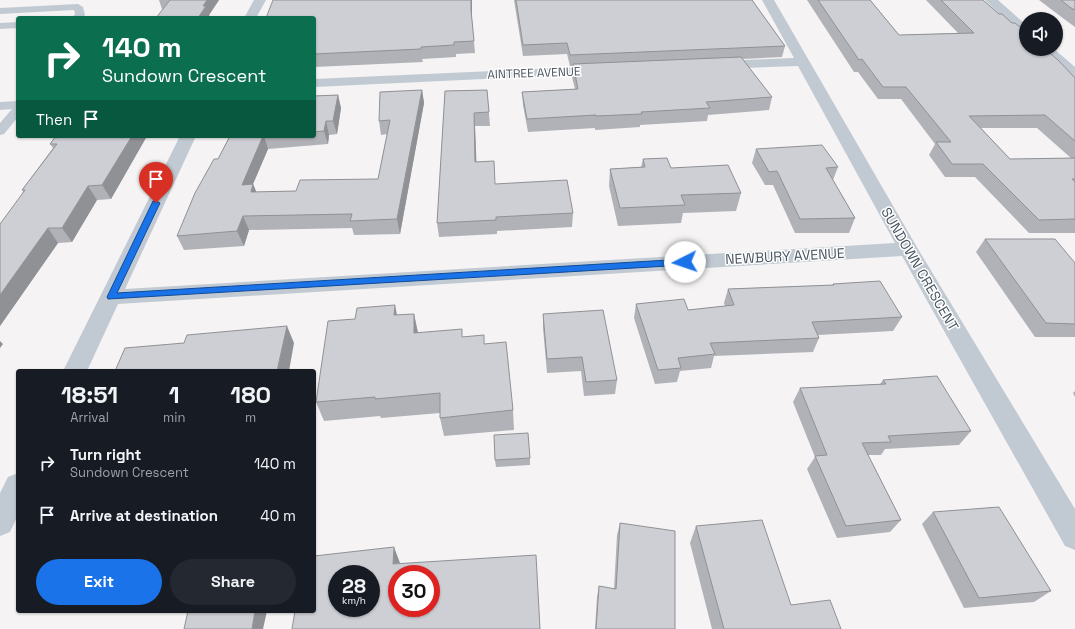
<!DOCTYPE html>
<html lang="en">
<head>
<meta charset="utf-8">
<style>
	:root { --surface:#171b24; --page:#242831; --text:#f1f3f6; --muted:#9ea1a6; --accent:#1a73e8 }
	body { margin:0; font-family:"Space Grotesk",sans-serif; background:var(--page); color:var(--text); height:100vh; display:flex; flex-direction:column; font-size:15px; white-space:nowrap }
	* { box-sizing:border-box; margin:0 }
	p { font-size:13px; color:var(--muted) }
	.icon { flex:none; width:22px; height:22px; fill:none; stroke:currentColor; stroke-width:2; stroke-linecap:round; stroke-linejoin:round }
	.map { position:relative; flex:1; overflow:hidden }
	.sheet { position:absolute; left:16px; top:369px; width:300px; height:244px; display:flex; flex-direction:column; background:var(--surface); border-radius:4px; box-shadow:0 1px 3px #0004 }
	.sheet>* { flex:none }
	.top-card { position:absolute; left:16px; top:16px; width:300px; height:122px; border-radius:4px; box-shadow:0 1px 3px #0004; background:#0b6e4f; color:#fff; overflow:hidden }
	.controls { position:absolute; left:1019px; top:12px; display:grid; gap:8px }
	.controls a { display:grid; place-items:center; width:44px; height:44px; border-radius:50%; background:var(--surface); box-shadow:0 1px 3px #0004; font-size:20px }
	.speed { position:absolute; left:328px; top:565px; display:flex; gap:8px; font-size:20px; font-weight:700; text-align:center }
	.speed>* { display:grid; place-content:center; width:52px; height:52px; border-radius:50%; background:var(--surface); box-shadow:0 1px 3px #0004; line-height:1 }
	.speed small { font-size:10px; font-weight:400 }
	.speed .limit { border:6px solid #d22; background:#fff; color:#111 }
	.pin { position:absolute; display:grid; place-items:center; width:34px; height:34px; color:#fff; margin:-41px -17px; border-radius:50% 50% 50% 0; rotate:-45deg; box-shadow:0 0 4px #0007 }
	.pin .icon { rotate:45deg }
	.me { position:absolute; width:44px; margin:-22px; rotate:266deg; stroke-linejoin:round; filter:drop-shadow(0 0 3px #0008) }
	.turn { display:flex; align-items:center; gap:14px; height:84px; padding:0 20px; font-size:18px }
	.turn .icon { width:52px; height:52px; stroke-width:2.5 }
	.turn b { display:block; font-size:28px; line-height:34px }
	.then { display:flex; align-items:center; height:38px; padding:0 20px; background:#0003; gap:8px; font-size:15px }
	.eta { display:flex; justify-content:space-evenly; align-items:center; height:68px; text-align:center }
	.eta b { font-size:24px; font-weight:800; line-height:28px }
	.primary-button { display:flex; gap:8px; margin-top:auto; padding:8px 20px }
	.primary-button a { flex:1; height:46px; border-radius:24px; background:var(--accent); color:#fff; font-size:16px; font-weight:800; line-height:46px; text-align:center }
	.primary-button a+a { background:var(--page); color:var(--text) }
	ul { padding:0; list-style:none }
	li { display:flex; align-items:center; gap:12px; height:52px; padding:0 20px }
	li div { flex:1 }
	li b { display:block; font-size:15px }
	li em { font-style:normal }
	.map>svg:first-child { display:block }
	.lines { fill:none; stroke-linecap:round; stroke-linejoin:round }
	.service { fill:#c1cad2; fill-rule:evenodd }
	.minor { fill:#c1cad2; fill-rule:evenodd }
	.wall { fill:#b0b2b7; fill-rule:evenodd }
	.shaded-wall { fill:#909195 }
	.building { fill:#cdcfd5; stroke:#909195; fill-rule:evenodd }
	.route { fill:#1a73e8; stroke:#114b97 }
	.labels { text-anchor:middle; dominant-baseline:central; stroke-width:3; stroke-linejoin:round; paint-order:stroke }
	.far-street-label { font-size:12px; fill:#4a5661; stroke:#fff }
	.street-label { font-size:14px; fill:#4a5661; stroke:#fff }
</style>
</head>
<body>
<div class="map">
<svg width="1075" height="629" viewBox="0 0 1075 629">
	<rect width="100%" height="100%" fill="#f5f3f3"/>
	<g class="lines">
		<path class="service" d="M78,4L83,7L85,15L82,18H72L75,14L74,10L0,14V8Z
			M18,22V28L0,29V23Z
			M18,101V117L4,134L0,135V123L12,109L0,110V102Z"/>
		<path class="minor" d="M254,0H266L256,18H244Z
			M762,0H774L918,249L1075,509V550L1065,546L902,256L118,304L87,371H63L180,136H196L125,289L895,243L798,66L717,69L712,68L710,65L712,62L717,61L794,58Z
			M985,0H998L1026,25V36L1021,35Z
			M1039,49H1054L1075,67V78L1070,77Z
			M603,66L608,67L610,70L608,73L314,87V79Z
			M18,473V515L10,532L0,536V493L8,477Z"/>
	</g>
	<path class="wall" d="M159,0H219L209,15L210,18L162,9Z
		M472,0V20L475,53L456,54V57L422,59L423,62L314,67V18Z
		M514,0H752L785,46L782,57L742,59L772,97L769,110L708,115L707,121L640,125V127L595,130V128L528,132L523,105L522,92L575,89L572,77L573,66H570L567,54L523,56Z
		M807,0H870L899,35L958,33L926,0H983L1075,78V233H1029L975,177H945L929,155L935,144L901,99H878L858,72H854ZM981,128H1037L1071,158L1010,159Z
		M1039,0H1075V27L1064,19Z
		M422,90L424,103L400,234L354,235L352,228L249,230L244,246L184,250L177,236L230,136H314V96L338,95L341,108L337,134L329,135L328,144L268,149L253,184L256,192L296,191L378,179L387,134L381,135L379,121Z
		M487,90L490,126H475L476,162L495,184L573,213L572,227L497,231V234L439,237L437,223L445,91Z
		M56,136H147L111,199L97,200L72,242L58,243L0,326L23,191L22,190L53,148L50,144Z
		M756,149L838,167L833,180L855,218L849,233H795L773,185H765L752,163Z
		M643,159L671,168L741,193L736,211L683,213L681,223L618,226L609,186L610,169L641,167Z
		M985,239L1075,263V337H1035L976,252Z
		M833,284L902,317L893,331L818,335L819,338L813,352L714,356L711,368L680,371L677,382L655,384L634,318L636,304L688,310L725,306L724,303L728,289L832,285Z
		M414,314L418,332L463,337L484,344L513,410L514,430L444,436L440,418V413L381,418L380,416L324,421L316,402L355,319Z
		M543,314L617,380L615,394L584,396L581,371L547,373L543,328Z
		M883,380L971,431L959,445L885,449L881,455H868L901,520L890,532L837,538L807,469L815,457L793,402L800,388L880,384Z
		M1075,391V397L1073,393Z
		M530,458V465L496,467L495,460Z
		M933,512L1051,591L1034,602L964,608L922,524Z
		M620,523L675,629H595L597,597L599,586L614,589L617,535Z
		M696,526L791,605L841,629H712L690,543Z"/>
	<path class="shaded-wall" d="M207,0H219L209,15L210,18H198L203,6Z
		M471,0H472V22L471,10Z
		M422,90L424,103L400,234L397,219Z
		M338,95L341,108L337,134L333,121Z
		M474,113L475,126L477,176L475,162Z
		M326,121L329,135L328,144L324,131Z
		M132,136H147L111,199L102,185Z
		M263,136H264L268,149L253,184L259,198L242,185Z
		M88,186L97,200L72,242L62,228Z
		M243,216L249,230L244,246L237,231Z
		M48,228L58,243L0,326V295Z
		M395,305L399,325L394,315Z
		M414,314L418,334L414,333Z
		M287,326L294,343L289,371H277Z
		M0,341L3,344L0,348Z
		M394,547L400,563L393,564Z
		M255,611H267L263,629H252Z"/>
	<path class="building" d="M170,0H207L203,6H206L198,18H156Z
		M273,0H471V10L474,41L454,42V45L421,47V49L314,54V18H266Z
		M516,0H752L785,46L570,55L567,43L523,45Z
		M818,0H870L899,35L974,33L941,0H983L999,14H1002L1012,23H1015L1026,32V49H1045L1058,60L1075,78V141L1045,115L969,116L1010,159L1075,158V179H1072L1075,182V219L1039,220L983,164H952L936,142H951L906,87H883L862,59L859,60Z
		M1061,0H1075V10L1071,8Z
		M741,57L772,97L706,102L710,108L641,112L642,114L596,116V115L527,119L522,92L578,89L573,64Z
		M422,90L397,219L350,221L352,214L243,216L237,231L177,236L195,193L214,159H218L230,136H263L242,185L253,184L251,192L296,191L300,180L378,179L390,120L379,121L380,92Z
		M487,90L489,112L474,113L475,162L494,161L495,184L567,180L573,213L496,217V220L437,223L445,91Z
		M338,95L333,121H326L324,131L314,132V96Z
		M56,136H132L102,185L88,186L62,228H48L0,295V224L25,190H22L57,144H50Z
		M822,145L838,167L826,168L855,218L800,219L777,171L769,172L756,149Z
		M667,158L671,168L728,165L741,193L681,195L685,205L620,208L610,169L645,167L643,159Z
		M985,239H1055L1075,263V324L1046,323Z
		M880,281L902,317L812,322L819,338L710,343L715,354L678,358L681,368L658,370L636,304L684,299L688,310L734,305L728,289L834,285L833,284Z
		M395,305L394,315L414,314V333L462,329V337L484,335V344L506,342L513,410L440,418V393L375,399V397L316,402L328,321L355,319L357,308Z
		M603,310L617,380L586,382L582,357L547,359L543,314Z
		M287,326L277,371H115L125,348L184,343L187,335Z
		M937,376L971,431L888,436L891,442L862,443L901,520L846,526L815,456L827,455L800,388L886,384L883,380Z
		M528,433L530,458L495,460L494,435Z
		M999,507L1051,591L979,598L933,512Z
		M762,520L791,605L830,600L841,629H724L696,526Z
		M620,523L675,531V629H596L599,586L616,589Z
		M394,547L393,564L536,555L540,629H292L295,611H314V556ZM337,574H371V608H337ZM397,574H431V608H397Z
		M188,611H255L252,629H184Z"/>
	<path class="route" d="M153,201H156L160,203L117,293L685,259L689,262L685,265L108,299L107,297Z"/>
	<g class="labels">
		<g class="far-street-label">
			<text transform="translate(534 73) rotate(-2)">AINTREE AVENUE</text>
		</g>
		<g class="street-label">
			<text transform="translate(785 256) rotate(-3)">NEWBURY AVENUE</text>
			<text transform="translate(920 269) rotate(60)">SUNDOWN CRESCENT</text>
		</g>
	</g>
</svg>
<div class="controls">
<a><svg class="icon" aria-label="sound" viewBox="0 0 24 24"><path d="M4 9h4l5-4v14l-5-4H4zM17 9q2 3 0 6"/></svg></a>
</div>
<div class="speed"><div>28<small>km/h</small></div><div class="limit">30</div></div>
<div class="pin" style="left:156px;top:203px;background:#d93025"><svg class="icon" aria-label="arrive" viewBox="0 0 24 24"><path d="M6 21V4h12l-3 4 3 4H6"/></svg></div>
<svg class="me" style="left:685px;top:262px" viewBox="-20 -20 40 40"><circle r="19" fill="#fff"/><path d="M0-13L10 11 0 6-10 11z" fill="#1a73e8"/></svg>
<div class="top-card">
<div class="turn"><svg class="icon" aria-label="right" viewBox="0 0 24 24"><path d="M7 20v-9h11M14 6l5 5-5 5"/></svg><div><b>140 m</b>Sundown Crescent</div></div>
<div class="then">Then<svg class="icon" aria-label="arrive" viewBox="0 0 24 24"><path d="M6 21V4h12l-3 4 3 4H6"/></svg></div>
</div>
<section class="sheet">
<div class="eta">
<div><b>18:51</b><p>Arrival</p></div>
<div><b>1</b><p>min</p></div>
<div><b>180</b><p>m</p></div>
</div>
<ul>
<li><svg class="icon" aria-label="right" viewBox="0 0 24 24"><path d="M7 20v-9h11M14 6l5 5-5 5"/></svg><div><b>Turn right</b><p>Sundown Crescent</p></div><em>140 m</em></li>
<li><svg class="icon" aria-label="arrive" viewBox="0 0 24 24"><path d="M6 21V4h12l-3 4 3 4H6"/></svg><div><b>Arrive at destination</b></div><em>40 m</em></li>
</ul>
<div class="primary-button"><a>Exit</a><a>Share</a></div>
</section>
</div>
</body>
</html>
